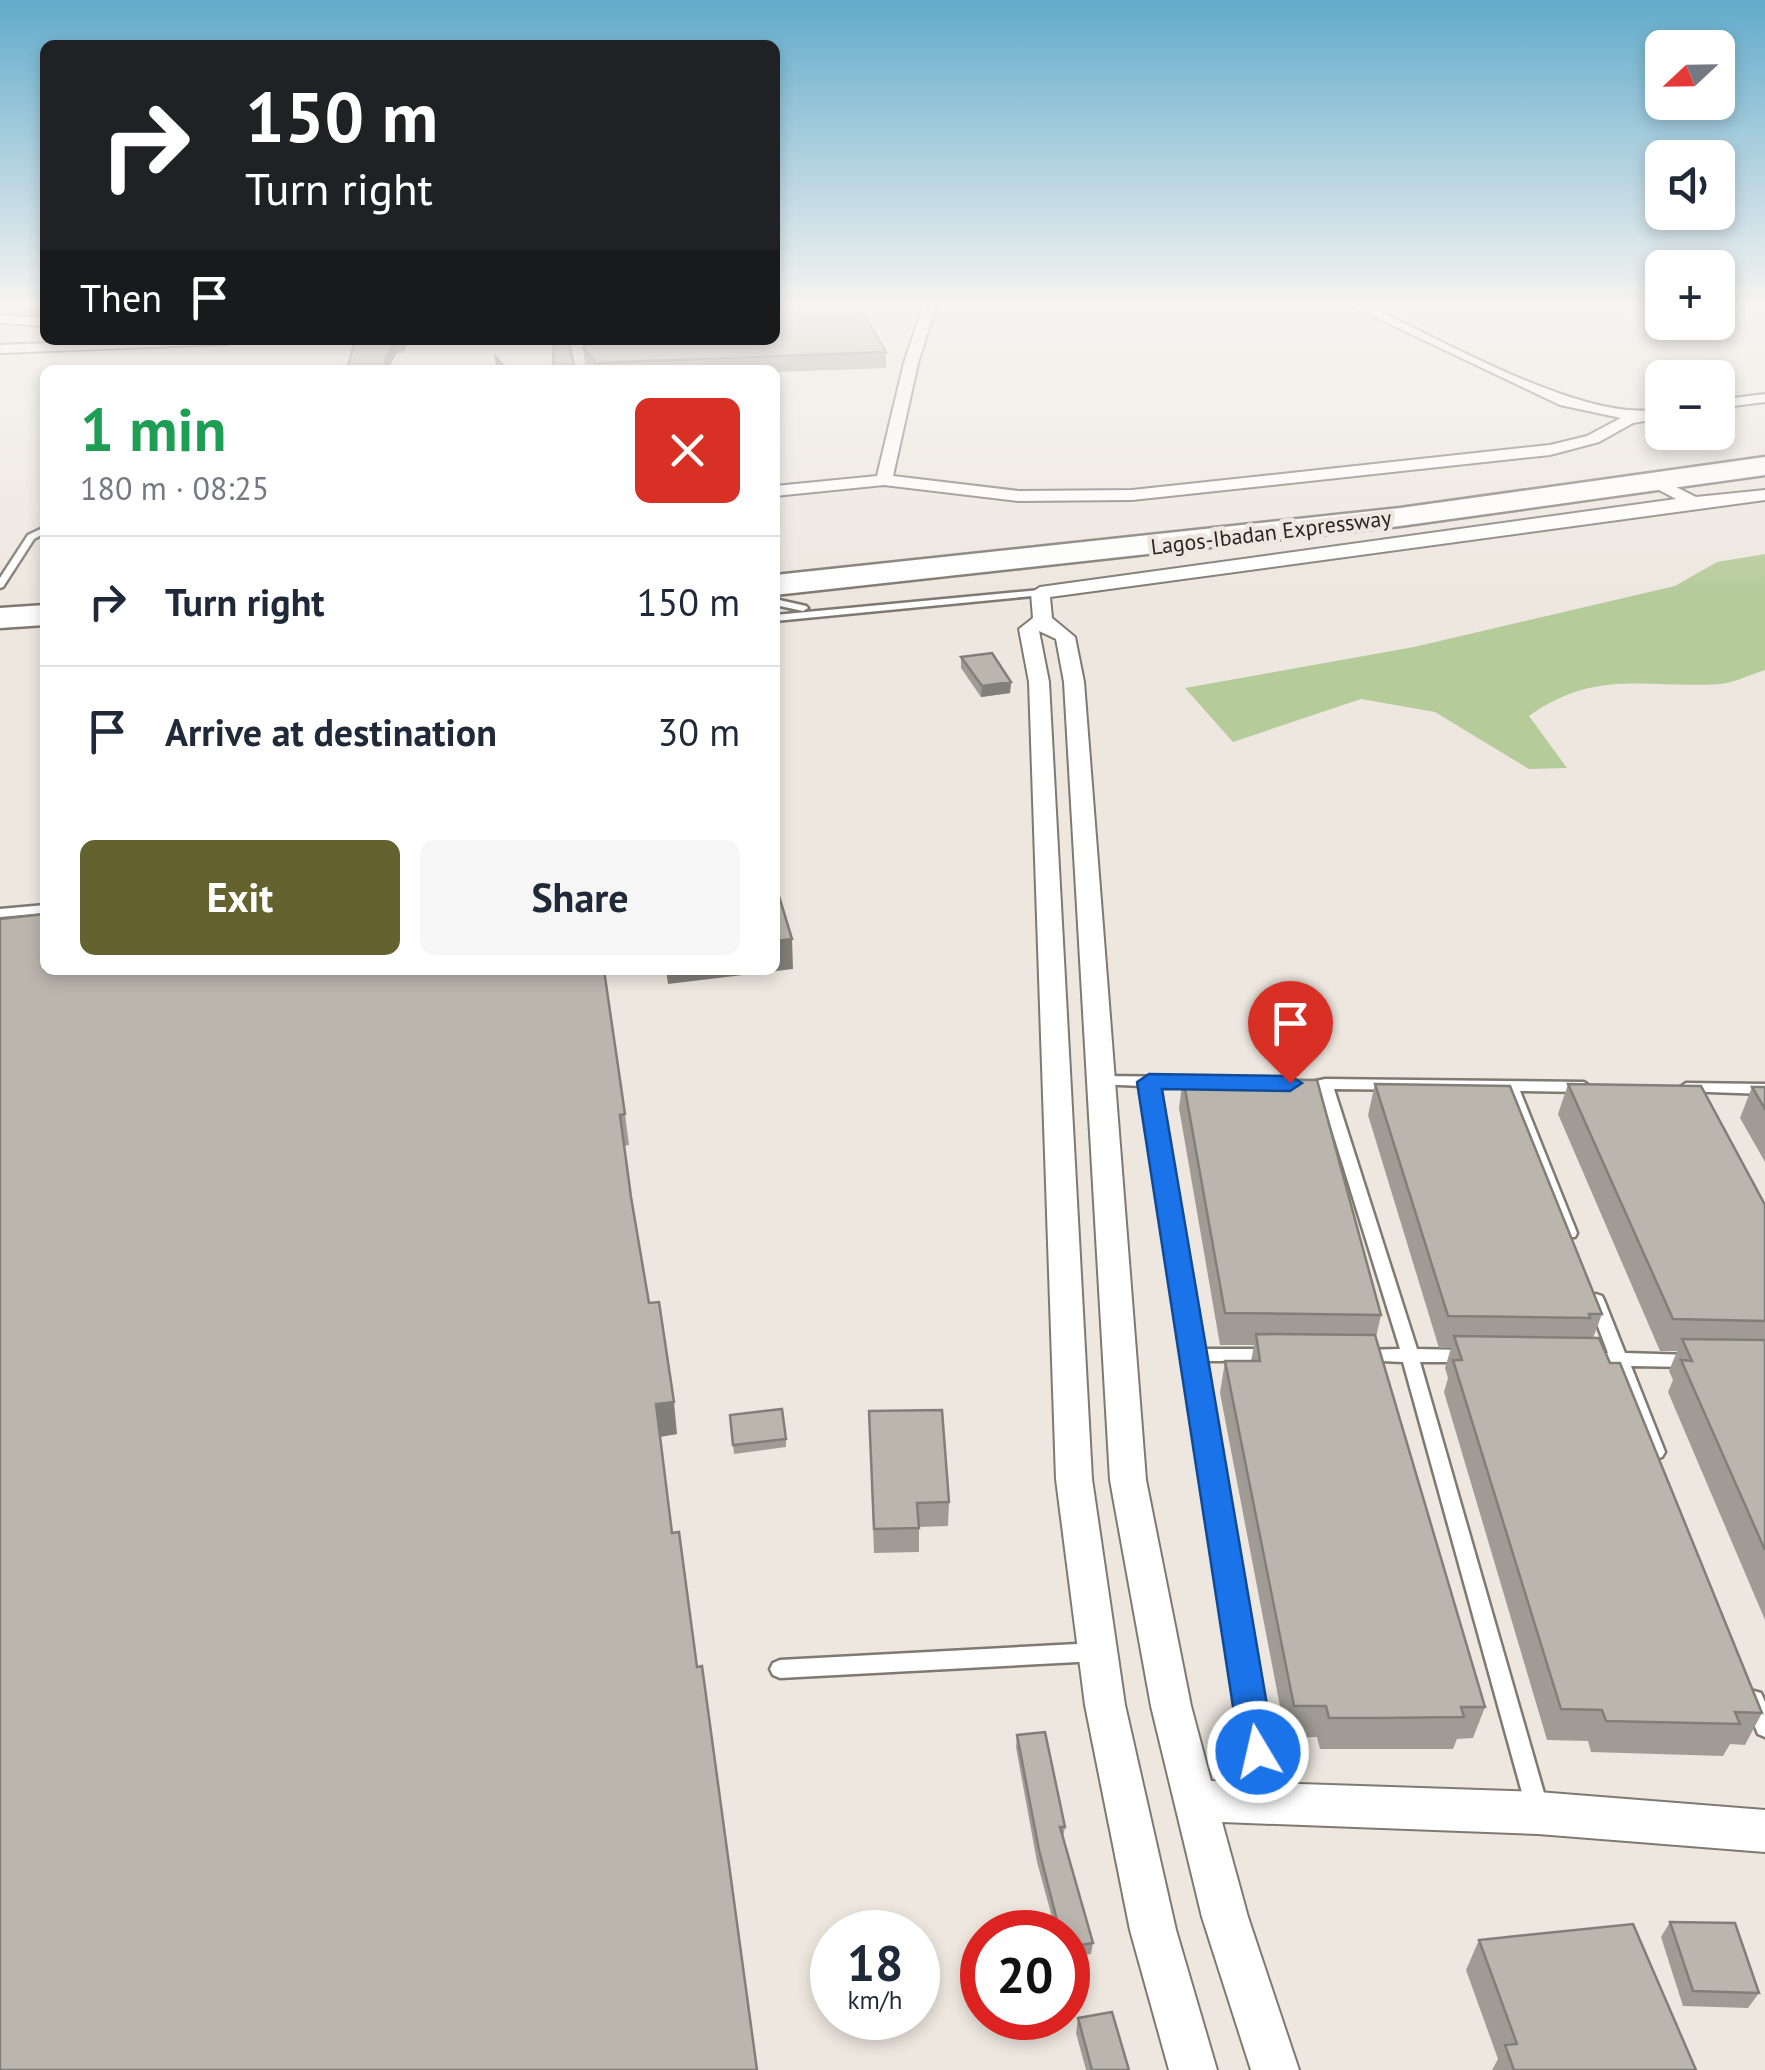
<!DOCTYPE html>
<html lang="en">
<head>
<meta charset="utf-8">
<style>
	:root { --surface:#fff; --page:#f6f6f7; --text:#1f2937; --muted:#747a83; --line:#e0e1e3; --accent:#64632f }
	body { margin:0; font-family:"PT Sans",sans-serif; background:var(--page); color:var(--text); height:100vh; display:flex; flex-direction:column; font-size:38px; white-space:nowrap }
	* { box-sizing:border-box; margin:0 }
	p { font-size:32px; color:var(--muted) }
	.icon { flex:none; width:55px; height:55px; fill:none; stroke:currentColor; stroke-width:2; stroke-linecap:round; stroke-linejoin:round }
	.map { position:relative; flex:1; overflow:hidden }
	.sheet { position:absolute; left:40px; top:365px; width:740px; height:610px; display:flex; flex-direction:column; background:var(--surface); border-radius:15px; box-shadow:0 5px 15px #0003 }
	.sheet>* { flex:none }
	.banner { position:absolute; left:40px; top:40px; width:740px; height:305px; border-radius:15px; box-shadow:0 5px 15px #0003; background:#202124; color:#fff; overflow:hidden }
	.needle { width:65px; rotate:248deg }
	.buttons { position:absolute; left:1645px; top:30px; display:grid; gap:20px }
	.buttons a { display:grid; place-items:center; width:90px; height:90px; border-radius:15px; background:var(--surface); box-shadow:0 5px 15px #0003; font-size:50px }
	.speed { position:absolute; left:810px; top:1910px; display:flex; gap:20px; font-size:50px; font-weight:700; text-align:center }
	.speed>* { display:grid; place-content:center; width:130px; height:130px; border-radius:50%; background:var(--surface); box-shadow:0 5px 15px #0003; line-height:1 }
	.speed small { font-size:25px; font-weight:400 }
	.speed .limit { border:15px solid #d22; background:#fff; color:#111 }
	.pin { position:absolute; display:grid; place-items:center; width:85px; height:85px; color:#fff; margin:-102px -42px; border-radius:50% 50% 50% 0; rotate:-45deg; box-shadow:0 0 10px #0007 }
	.pin .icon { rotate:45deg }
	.me { position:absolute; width:110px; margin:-55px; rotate:351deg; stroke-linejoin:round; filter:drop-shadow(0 0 8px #0008) }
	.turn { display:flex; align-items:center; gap:35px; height:210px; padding:0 40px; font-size:45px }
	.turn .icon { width:130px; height:130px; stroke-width:2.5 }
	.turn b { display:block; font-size:70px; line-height:85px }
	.then { display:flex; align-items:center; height:95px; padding:0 40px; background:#0003; gap:20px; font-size:38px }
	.round { display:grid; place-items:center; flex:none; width:105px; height:105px; border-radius:15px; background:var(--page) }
	.overview { display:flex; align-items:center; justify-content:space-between; height:170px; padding:0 40px }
	h1 { font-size:60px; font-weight:700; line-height:75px; color:#1e9e55 }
	.primary-button { display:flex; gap:20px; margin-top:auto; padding:20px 40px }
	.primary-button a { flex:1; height:115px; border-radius:15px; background:var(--accent); color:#fff; font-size:40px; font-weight:700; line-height:115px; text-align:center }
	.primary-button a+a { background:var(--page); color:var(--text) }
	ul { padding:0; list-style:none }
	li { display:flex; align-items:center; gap:30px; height:130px; padding:0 40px; border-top:2px solid var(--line) }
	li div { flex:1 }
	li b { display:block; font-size:38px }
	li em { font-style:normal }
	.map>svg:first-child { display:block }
	.green { fill:#b5cb9a }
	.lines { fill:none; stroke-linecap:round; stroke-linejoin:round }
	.lane-casing { stroke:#7f7972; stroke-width:5 }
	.street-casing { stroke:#7f7972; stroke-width:4 }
	.highway-casing { stroke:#7f7972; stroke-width:5 }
	.lane { fill:#fff; fill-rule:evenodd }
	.street { fill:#fff; fill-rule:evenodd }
	.highway { fill:#fff; fill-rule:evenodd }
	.wall { fill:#a09c95 }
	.shaded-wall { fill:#827f79 }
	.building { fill:#bab5ad; stroke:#827f79; stroke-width:2.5 }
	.route { fill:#1a73e8; stroke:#114b97; stroke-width:2.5 }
	.labels { text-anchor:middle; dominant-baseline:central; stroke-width:9; stroke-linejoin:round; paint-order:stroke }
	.far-street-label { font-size:22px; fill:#282623; stroke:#ede7df }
</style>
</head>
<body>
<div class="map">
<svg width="1765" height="2070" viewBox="0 0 1765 2070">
	<rect width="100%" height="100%" fill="#ede7df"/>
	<path class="green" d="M1765,554V670C1751,674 1734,683 1720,684C1646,689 1596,668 1529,716L1567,768L1529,769L1435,712L1361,699L1233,742L1185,688L1414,647L1675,586L1717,562Z"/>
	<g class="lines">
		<g class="lane-casing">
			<path id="lane" d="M45,527V533L34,539L3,587L0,588V578L28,535Z
				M1040,590L1043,591V595L775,621V615Z
				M775,599L806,606L808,608L803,611L775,605Z
				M45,905V913L0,917V909Z
				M1100,1076L1199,1077L1206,1082L1199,1087L1157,1086L1199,1349H1270L1276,1350L1278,1355L1276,1360L1270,1361H1202L1268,1752V1799L1265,1806L1257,1809L1249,1806L1246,1799L1248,1752L1143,1086L1095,1084L1093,1081L1095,1078Z
				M1325,1079L1584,1082L1591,1087L1584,1092L1520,1091L1577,1233L1575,1237H1563L1561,1233L1506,1091L1334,1089L1417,1349L1465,1350L1471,1351L1473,1356L1471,1361L1465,1362H1420L1548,1807L1545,1814L1537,1817L1529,1814L1526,1807L1403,1362L1360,1360L1358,1355L1360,1350L1400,1349L1319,1088L1314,1084L1316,1081Z
				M1686,1083L1765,1084V1094L1681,1091L1679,1088Z
				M1596,1294L1602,1296L1604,1300L1625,1353L1690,1355L1696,1356L1698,1361L1696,1366L1690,1367L1631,1366L1665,1452L1662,1457L1656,1459L1650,1457L1613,1366L1585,1364L1583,1359L1585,1354L1608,1353L1588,1300L1590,1296Z
				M1096,1643L1103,1646L1106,1652L1103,1658L1096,1661L780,1678L773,1675L770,1669L773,1663L780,1660Z
				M1754,1691L1761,1693L1765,1702V1737L1758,1734L1744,1700L1747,1693Z"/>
		</g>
		<g class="street-casing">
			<path id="street" d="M923,306H936L918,363L893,476L1019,491L1132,490L1550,445L1587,436L1621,418L1560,405L1352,306H1369C1438,338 1592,427 1662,408V418L1633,423L1599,442L1550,455L1132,500L1019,501L884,485L775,496V486L877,476L904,363Z
				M0,315L45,318V326L0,323Z
				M123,340H234L227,344L0,353V345Z
				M1765,394V402L1718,408V400Z
				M1654,476L1696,497L1765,490V500L1050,597L1052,618L1075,637L1084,682L1146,1480L1191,1706L1211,1781L1538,1792L1765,1810V1852L1538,1834L1222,1822L1248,1917L1299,2070H1251L1202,1917L1151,1706L1110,1480L1064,682L1056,639L1039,631L1049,682L1092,1479L1125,1705L1176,1930L1217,2070H1169L1130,1930L1085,1705L1056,1479L1029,682L1019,629L1033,618L1031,593L1040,587L1676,499L1648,484L1646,481Z"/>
		</g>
		<g class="highway-casing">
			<path id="highway" d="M1765,457V475L1400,526L775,595V575L1400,508Z
				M45,605V625L0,628V608Z"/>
		</g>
		<use href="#lane" class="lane"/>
		<use href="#street" class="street"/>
		<use href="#highway" class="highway"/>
	</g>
	<path class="wall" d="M21,306H45V315L23,313Z
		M355,340H483L477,345L408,343L403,353H397L388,367Z
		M583,348L886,352V368L775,372V370H590L585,364Z
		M961,657L1011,682L1010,693L981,697L961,668Z
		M0,919L625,1114L629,1145L624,1146L631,1197L649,1303L677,1434L660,1436L672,1533L697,1667L757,2070Z
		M1183,1078L1381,1315L1376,1337L1485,1707L1473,1738L1457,1739L1453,1749H1320L1317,1737L1286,1738L1220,1393L1225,1361H1251L1254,1345H1220L1179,1108Z
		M1375,1084L1602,1314L1593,1338L1762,1713L1745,1745L1730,1744L1723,1756L1591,1752L1588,1741L1547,1740L1444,1392L1448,1378L1445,1368L1451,1348H1439L1368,1115Z
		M1568,1084L1765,1205V1620L1668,1392L1673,1380L1669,1371L1677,1351H1660L1558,1114Z
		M1752,1087H1765V1162L1740,1118Z
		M869,1411L949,1502L948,1526L919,1527V1552L874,1553Z
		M730,1415L786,1439V1447L734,1454Z
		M1017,1735L1065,1827L1063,1838L1093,1943L1091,1954L1068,1958V1932H1056L1037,1862L1016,1747Z
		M1670,1922L1759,1993L1748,2008L1683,2006L1661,1937Z
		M1479,1940L1696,2070H1492L1498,2059L1466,1970Z
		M1078,2018L1129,2070H1086L1076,2033Z"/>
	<path class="shaded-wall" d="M403,340H407L408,343L403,353L402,343Z
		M395,343L397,353L387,370H384L386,358Z
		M1011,682L1010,693L981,697L982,686Z
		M792,939L793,969L668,984L666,970H775V941Z
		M674,1402L677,1434L660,1437L656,1404Z"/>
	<path class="building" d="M775,306H859L886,352L596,363L583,348L589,340H775Z
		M355,340H403L402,343H395L386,358L384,370H347Z
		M554,340H568L575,370H553Z
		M496,357L507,370H498Z
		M992,653L1011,682L982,686L961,657Z
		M775,883L792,939L775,941Z
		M45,914V970H604L625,1114L620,1115L631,1197L649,1303L659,1302L674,1402L656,1404L672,1533L679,1532L697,1667L702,1666L757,2070H0V919Z
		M1183,1078L1317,1080L1381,1315L1225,1313Z
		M1375,1084L1510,1086L1602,1314H1589L1590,1318L1448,1316Z
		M1568,1084L1701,1086L1765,1205V1321L1673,1319Z
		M1752,1087H1765V1109Z
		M1256,1334L1375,1335L1485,1707H1461L1464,1717L1380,1718H1329L1326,1706H1294L1225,1361H1260Z
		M1454,1336L1599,1338L1610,1363H1620L1762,1713L1735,1712L1740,1724L1606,1721L1602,1710L1561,1709L1453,1360H1462Z
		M1682,1339L1765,1340V1550L1681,1360L1692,1361Z
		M782,1409L786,1439L733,1445L730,1415Z
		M942,1410L949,1502L917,1503L919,1528L874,1529L869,1411Z
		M1045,1732L1065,1827H1060L1093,1943L1068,1947V1932H1060L1039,1850L1017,1735Z
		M1670,1922L1735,1923L1759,1993L1693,1991Z
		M1633,1924L1696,2070H1514L1505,2045L1517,2044L1479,1940Z
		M1112,2012L1129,2070H1092L1078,2018Z"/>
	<linearGradient id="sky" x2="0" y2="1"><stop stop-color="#61abcb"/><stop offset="0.51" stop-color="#f7f4f1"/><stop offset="1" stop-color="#f7f4f1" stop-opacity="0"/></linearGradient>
	<rect width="1765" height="596" fill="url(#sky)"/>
	<path class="route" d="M1149,1074L1290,1076L1302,1083L1290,1091L1162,1089L1275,1752L1270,1764L1258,1769L1246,1764L1240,1752L1137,1082Z"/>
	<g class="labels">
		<g class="far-street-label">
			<text transform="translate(1271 532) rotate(-7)">Lagos-Ibadan Expressway</text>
		</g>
	</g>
</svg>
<div class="buttons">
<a><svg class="needle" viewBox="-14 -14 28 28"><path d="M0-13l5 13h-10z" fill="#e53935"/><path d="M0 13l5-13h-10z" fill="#747a83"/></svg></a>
<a><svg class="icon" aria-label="sound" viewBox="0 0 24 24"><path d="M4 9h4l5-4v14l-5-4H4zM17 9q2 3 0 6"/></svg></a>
<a>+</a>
<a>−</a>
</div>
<div class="speed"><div>18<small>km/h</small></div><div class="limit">20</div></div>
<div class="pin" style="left:1290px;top:1083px;background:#d93025"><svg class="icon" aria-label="arrive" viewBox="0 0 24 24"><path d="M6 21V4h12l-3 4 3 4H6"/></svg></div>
<svg class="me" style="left:1258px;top:1752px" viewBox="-20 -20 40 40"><circle r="17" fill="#1a73e8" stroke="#fff" stroke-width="3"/><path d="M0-11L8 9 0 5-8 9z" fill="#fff"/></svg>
<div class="banner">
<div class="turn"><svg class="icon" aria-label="right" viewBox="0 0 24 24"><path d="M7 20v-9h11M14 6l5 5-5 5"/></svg><div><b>150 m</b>Turn right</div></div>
<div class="then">Then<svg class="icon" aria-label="arrive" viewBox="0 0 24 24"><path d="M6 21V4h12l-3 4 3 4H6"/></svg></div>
</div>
<section class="sheet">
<div class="overview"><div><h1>1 min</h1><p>180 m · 08:25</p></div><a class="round" style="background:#d93025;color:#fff"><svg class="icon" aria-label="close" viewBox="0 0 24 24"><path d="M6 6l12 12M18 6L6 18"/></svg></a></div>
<ul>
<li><svg class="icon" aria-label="right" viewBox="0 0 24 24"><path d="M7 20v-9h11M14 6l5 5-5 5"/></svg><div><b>Turn right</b></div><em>150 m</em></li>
<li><svg class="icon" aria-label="arrive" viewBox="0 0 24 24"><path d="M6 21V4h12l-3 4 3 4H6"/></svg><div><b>Arrive at destination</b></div><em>30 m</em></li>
</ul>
<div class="primary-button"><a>Exit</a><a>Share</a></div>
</section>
</div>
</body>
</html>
